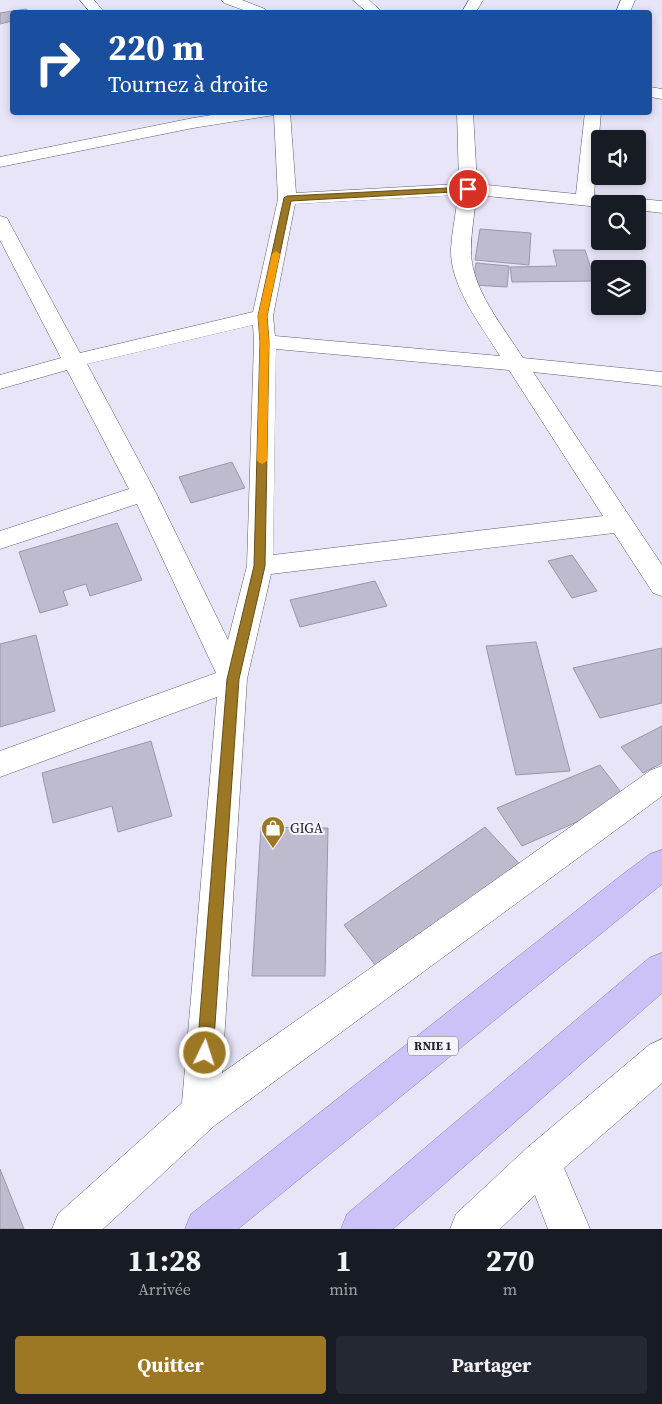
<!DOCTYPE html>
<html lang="fr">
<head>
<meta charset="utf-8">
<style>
	:root { --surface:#171b24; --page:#242831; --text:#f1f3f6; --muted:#9ea1a6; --accent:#9d7824 }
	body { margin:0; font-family:"Source Serif 4",serif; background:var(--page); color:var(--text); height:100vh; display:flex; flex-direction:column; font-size:19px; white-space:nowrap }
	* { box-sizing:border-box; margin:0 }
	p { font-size:16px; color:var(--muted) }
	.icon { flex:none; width:28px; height:28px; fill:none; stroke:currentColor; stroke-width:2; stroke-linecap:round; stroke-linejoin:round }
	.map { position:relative; height:1229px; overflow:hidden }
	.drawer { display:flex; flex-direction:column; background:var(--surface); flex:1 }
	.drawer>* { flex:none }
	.hud { position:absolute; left:10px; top:10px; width:642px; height:105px; border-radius:5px; box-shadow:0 2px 8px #0003; background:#1a4fa0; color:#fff; overflow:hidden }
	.controls { position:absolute; left:591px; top:130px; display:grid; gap:10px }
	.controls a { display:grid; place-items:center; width:55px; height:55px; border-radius:5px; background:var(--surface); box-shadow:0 2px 8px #0003; font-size:25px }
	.pin { position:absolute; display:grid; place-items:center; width:42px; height:42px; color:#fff; margin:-21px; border:2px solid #fff; border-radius:50%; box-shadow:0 1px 5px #0007 }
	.me { position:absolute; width:55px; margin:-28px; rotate:4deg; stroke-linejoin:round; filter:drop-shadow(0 0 4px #0008) }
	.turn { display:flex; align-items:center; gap:18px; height:105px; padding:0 15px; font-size:22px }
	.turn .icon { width:65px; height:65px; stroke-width:2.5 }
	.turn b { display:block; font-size:35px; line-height:42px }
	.eta { display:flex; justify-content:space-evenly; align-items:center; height:85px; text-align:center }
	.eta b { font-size:30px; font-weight:700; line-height:35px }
	.cta { display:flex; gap:10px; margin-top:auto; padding:10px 15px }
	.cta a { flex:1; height:58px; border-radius:5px; background:var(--accent); color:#fff; font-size:20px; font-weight:700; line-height:58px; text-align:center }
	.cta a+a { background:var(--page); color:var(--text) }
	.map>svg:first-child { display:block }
	.building { fill:#bfbbcf; stroke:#9a97aa }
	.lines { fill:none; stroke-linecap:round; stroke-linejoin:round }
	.minor-casing { stroke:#5f5c6d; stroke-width:1 }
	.trunk-casing { stroke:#887fae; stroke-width:1 }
	.minor { fill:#fff; fill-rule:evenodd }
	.trunk { fill:#ccc2f8; fill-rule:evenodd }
	.route { fill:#9d7824; stroke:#664e17 }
	.slow { fill:#f59e0b }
	.labels { text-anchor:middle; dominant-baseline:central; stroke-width:4; stroke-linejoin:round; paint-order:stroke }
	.shield { fill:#f5f4fc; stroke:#616067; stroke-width:1 }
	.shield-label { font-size:12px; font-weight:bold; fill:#212027 }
	.poi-label { font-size:14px; fill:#212027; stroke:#f5f4fc; text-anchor:start }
</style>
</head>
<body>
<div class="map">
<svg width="662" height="1229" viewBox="0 0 662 1229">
	<rect width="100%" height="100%" fill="#e8e5f9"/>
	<path class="building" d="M26,9L30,12H12V21L0,24V13Z
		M480,229L531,233L529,265L475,260Z
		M553,250H585L595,281L512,282L510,267L557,266Z
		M476,263L509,266L507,287L473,285Z
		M232,462L245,488L191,503L179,477Z
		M117,523L142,580L90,596L86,584L63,591L68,605L40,613L19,552Z
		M572,555L597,591L572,598L548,561Z
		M375,581L387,606L300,627L290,600Z
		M36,635L55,711L0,727V644Z
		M536,642L570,771L516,775L486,646Z
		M662,648V703L600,718L573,668Z
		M662,726V763L643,773L621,747Z
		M151,741L172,816L118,832L112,806L53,823L42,773Z
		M600,765L627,800L522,846L497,808Z
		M261,827L328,828L325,976H252Z
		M485,827L527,872L383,975L344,925Z
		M0,1169L24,1229H0Z"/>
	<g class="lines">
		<g class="minor-casing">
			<path id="minor" d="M80,0H94L104,12H90Z
				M222,0H242L265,9L267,12H249L224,3Z
				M353,0H369L382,12H367Z
				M469,0H483L476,12H462Z
				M621,0H635L630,12H616Z
				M650,87L662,89V99L650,97Z
				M231,112H290L296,193L459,184L457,112H473L477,184L576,194L585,112H601L594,195L662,201V213L638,210V204H600V207L476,195C475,213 471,231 471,249C470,288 503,326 523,358L662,372V386L533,372L662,565V596L653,593L614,533L271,574L247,679L222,1073L651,770L662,766V796L214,1126L103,1229H52L58,1214L182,1103L217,697L0,777V751L216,673L137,504L0,549V531L129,489L67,370L0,389V375L61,358L0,240V216L7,218L9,222L80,353L253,312L278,199L274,115L193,128L0,167V157L193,118ZM458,195C456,213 452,231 451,249C450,287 481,325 500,356L275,336L273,316L295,204ZM253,325L254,342L247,566L228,640L156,493L87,364ZM276,349L509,370L603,516L273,555Z
				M662,1039V1083L564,1168L590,1229H548L535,1195L500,1229H450L456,1214L528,1147L649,1045Z"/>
		</g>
		<g class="trunk-casing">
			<path id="trunk" d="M662,850V884L238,1229H185L191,1214L623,874L650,854Z
				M662,953V993L393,1229H341L347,1214L649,958Z"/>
		</g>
		<use href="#minor" class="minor"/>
		<use href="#trunk" class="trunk"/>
	</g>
	<path class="route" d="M468,187L471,188V191L291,201L267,316L269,342L265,566L239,679L213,1053L210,1058L205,1061L199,1058L197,1053L227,679L254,566L260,342L258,316L284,198L287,196Z"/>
	<path class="slow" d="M276,251L280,254L267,316L269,342L267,461L262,464L257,461L260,342L258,316L272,254Z"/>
	<defs>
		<g id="shop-pin" transform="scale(1.25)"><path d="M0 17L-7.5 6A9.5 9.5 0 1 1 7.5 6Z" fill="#9d7824" stroke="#f5f4fc"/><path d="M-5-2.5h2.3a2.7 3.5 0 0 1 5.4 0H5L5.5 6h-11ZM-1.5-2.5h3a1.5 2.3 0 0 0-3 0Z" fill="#fff"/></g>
	</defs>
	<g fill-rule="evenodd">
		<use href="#shop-pin" x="273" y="828"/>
	</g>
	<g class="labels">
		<rect class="shield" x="408" y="1036.5" width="50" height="19" rx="4"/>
		<g class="shield-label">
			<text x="433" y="1046">RNIE 1</text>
		</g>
		<g class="poi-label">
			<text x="290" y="828">GIGA</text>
		</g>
	</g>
</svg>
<div class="controls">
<a><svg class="icon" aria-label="sound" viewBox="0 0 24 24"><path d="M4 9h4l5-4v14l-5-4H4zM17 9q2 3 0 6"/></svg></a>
<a><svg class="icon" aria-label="search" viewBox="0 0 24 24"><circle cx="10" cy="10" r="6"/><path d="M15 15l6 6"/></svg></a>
<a><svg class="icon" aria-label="layers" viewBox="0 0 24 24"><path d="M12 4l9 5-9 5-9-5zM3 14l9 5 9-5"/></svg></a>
</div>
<div class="pin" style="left:468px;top:189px;background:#d93025"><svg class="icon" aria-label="arrive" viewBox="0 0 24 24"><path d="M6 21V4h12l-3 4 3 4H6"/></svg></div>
<svg class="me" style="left:205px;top:1053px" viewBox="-20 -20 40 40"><circle r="17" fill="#9d7824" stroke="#fff" stroke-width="3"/><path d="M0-11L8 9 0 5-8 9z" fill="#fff"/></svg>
<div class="hud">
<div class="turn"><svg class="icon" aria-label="right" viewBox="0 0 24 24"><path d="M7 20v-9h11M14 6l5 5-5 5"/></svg><div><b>220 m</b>Tournez à droite</div></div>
</div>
</div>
<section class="drawer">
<div class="eta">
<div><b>11:28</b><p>Arrivée</p></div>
<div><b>1</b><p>min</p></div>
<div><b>270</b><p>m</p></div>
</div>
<div class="cta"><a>Quitter</a><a>Partager</a></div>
</section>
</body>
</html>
